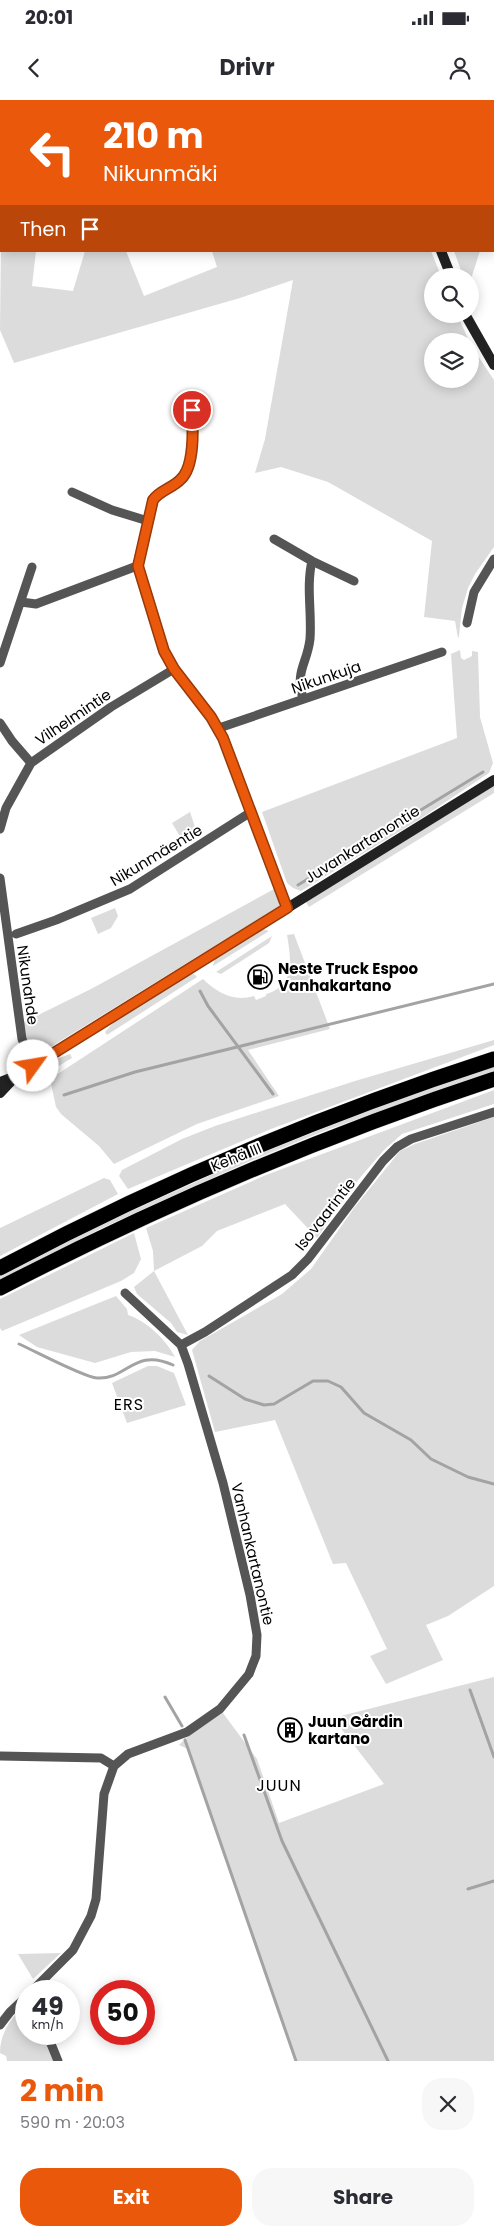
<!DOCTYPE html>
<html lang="en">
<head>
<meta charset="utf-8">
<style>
	:root { --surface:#fff; --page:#f7f7f7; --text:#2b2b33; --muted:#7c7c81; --accent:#ea580c }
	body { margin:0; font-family:Poppins,sans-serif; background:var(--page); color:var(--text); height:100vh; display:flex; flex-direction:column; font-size:19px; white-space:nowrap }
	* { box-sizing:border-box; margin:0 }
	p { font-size:16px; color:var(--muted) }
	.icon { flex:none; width:28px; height:28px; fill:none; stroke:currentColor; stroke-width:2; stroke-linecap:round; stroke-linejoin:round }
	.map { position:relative; height:1961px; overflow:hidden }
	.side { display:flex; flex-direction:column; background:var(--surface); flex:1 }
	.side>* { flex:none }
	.banner { position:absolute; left:0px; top:0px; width:495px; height:152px; box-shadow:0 2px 12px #0003; background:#ea580c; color:#fff; overflow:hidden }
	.controls { position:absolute; left:424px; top:168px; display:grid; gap:10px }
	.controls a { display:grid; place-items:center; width:55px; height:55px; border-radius:50%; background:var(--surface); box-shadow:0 2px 12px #0003; font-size:25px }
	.speed { position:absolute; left:15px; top:1880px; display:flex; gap:10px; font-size:25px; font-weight:700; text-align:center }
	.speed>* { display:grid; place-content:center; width:65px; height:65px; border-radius:50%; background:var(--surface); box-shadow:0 2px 12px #0003; line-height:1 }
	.speed small { font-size:12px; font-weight:400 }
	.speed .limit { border:8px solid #d22; background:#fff; color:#111 }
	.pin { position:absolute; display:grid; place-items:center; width:42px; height:42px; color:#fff; margin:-21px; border:2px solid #fff; border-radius:50%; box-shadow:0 1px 5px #0007 }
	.me { position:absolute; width:55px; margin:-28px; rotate:58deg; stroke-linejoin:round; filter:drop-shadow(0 0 4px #0008) }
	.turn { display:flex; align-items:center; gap:18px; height:105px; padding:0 20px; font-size:22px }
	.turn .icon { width:65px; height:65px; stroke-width:2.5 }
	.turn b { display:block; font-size:35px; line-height:42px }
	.then { display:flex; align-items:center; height:48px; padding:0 20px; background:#0003; gap:10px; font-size:19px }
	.round { display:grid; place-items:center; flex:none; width:52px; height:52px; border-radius:20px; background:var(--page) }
	.head { display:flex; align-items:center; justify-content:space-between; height:85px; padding:0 20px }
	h1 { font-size:30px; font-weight:700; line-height:38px; color:var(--accent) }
	.action { display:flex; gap:10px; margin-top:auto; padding:10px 20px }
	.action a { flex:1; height:58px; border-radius:20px; background:var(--accent); color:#fff; font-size:20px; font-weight:700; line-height:58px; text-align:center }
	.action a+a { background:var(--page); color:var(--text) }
	.status { display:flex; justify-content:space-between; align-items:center; height:35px; padding:0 25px; background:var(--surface); direction:ltr }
	.status svg { height:14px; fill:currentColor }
	header { display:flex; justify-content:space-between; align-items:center; height:65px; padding:0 20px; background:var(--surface); font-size:22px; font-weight:700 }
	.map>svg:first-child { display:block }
	.green { fill:#dcdcdc }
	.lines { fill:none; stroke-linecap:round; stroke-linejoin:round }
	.stream { stroke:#a3a3a3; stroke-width:3 }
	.highway-casing { stroke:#dbdbdb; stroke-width:16 }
	.street { stroke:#555; stroke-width:9 }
	.secondary { stroke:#222; stroke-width:10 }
	.highway { stroke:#000; stroke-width:15 }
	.route-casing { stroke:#983908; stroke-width:12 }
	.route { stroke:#ea580c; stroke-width:9 }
	.labels { text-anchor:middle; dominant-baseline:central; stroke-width:4; stroke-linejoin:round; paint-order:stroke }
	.street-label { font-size:15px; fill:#000; stroke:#fff }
	.poi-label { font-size:15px; font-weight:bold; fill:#000; stroke:#fff; text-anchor:start }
	.neighbourhood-label { font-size:16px; letter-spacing:1px; fill:#000; stroke:#fff }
</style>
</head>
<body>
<div class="status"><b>20:01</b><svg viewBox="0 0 49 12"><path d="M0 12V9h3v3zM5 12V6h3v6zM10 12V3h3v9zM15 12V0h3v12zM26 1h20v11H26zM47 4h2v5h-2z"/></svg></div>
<header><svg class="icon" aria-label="back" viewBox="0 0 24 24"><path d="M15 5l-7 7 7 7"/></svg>Drivr<svg class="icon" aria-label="person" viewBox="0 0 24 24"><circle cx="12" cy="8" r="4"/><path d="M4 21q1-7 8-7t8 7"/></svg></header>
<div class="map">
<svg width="494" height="1961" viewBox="0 0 494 1961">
	<rect width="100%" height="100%" fill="#fff"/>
	<path class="green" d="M1,138V151H36L32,186L73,191L85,151H126L144,196L217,167L212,151H431L441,176H432V214H457L469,241H432V279H470V244L494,280V447L475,474L468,488L462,508L459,536L458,538L455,521L424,517L432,441L328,382L281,367L255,373L265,339L293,180L240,198L14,263L0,230Z
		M454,151H480L470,182V176H463Z
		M460,550L461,558L464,560L472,556V551L478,552L480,617L493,663L489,673L420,719L301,791L293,788L287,783L262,712L457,638L451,554Z
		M494,686V693L309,807L306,802Z
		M190,712L196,730L181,738L172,723Z
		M276,788L280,799L279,806L271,811L41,953C27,950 26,936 22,923L91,889Z
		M115,808L118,816L111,828L98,834L91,818Z
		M263,829L269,831L213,866L215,858Z
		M294,834L330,929L248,950L279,996L197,1024L114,1064L99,1046L61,1014L56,1007L50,979L203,879C217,893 234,902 254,896L256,900L266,896V894C296,885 291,860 287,835Z
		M272,836L269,843L221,874L216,872Z
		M194,874L197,877L107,935L105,932L117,919L188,875Z
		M494,940V945L271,1029L128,1089L119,1076L122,1070L182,1039L215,1026L355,981Z
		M70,954L72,958L30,983C36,965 54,960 70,954Z
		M494,965V971L324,1031L250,1061L100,1129L0,1180V1175L100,1125L249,1058L401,998Z
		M494,990V1004L402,1034L384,1050L358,1080L317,1138L285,1104L217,1131L202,1146L154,1171L188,1235L177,1232L171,1223L137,1194L134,1187L154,1171L153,1151L146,1128L266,1075Z
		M494,1017V1486L448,1516L426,1525L443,1560L386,1584L370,1556L387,1549L346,1463L333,1464L275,1320L215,1332L192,1250L200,1241L282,1194L311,1169L354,1108L400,1051L415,1044Z
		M104,1078L110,1080L118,1094L0,1156V1128Z
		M134,1133L141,1159L134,1173L121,1181L2,1231L0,1228V1199Z
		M116,1196L127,1209L128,1215C147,1221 166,1240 175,1257L155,1251L131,1252L95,1263L37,1247L19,1235Z
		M148,1266H157L174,1273L186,1305L127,1323L112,1283Z
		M494,1577V1961H297L188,1649L179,1645L187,1637L223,1613L257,1659L279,1723L384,1684L333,1618Z
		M61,1853L33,1879L18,1854Z
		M25,1903L26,1934H46L56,1961H7L6,1956L0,1953C0,1932 12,1918 25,1903Z"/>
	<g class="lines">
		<path class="stream" d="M298,785L483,672
			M200,891L208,906L273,994
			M64,995L135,972L494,884
			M19,1244C35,1251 83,1277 97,1278C127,1280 134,1247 173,1265
			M209,1276L245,1299L264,1305L274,1304L313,1281H328L341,1287L364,1313L411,1340L431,1359L468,1377L494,1384
			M470,1590L494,1657
			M165,1597L182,1626
			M244,1635L282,1741L388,1961
			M185,1640L296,1961
			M468,1789L494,1781"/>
		<g class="highway-casing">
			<path id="highway" d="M0,1168C158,1084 324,1014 494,959
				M0,1188C159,1106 324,1035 494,979"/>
		</g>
		<path class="street" d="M0,1L1,0
			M149,1V0
			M192,310C193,328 195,366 181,379C173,388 160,390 153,400L137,466L164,551L174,569L211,617L223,638L287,808
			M72,392L112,410L148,421
			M274,439L312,461L354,481
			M21,502L36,504L137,466
			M467,523L474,492L494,459
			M0,563L32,467
			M303,599C295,569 307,565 310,539C312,513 306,486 312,461
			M0,623L12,641L31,663
			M219,628L442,552
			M0,729L6,708L31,663L111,607L174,569
			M0,778L22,939L33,966
			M16,834L56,820L130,789L251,712
			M181,1245L205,1232L292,1175L308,1159L383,1061L397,1047L411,1039L494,1012
			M0,1656L101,1658L114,1666
			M32,1891L73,1850L91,1816L96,1799L104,1694L114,1666L128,1654L187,1632L220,1609L249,1574L256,1556L257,1535L250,1495L223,1383L188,1264L181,1245L125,1193
			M0,1925L10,1912L26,1897
			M47,1934L58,1961"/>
		<path class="secondary" d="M358,0L359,1
			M441,151L451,176
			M465,214L494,265
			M0,982L16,976L494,680
			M0,993L15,977"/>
		<use href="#highway" class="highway"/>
	</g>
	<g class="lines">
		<g class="route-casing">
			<path id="route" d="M33,966L287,808L223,638L211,617L174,569L164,551L138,466L153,400C160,390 173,388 181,379C195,366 193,328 192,310"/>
		</g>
		<use href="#route" class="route"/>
	</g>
	<defs>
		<g id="fuel-ring" transform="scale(1.25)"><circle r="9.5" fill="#fff" stroke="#000" stroke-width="1.5"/><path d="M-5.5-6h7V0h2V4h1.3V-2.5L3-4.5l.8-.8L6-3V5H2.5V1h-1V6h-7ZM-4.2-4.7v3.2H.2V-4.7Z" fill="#000"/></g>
		<g id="building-ring" transform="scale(1.25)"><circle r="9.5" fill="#fff" stroke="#000" stroke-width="1.5"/><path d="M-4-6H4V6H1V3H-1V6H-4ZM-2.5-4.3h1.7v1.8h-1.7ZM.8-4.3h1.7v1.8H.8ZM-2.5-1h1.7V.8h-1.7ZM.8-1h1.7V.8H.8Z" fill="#000"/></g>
	</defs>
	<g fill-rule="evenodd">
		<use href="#fuel-ring" x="260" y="877"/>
		<use href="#building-ring" x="290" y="1630"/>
	</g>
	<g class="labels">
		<g class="street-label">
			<text transform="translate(326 577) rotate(-19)">Nikunkuja</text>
			<text transform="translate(73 617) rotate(-34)">Vilhelmintie</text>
			<text transform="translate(362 744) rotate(-32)">Juvankartanontie</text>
			<text transform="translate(156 755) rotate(-31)">Nikunmäentie</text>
			<text transform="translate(28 885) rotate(82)">Nikunahde</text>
			<text transform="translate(236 1057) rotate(-22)">Kehä III</text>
			<text transform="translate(325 1114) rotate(-52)">Isovaarintie</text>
			<text transform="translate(253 1454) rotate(77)">Vanhankartanontie</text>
		</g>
		<g class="poi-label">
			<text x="278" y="868">Neste Truck Espoo<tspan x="278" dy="17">Vanhakartano</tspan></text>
			<text x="308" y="1621">Juun Gårdin<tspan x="308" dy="17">kartano</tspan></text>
		</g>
		<g class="neighbourhood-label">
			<text x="129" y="1304">ERS</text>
			<text x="279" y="1685">JUUN</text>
		</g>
	</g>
</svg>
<div class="controls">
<a><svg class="icon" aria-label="search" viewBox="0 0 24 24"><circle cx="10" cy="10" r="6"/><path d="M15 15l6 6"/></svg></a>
<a><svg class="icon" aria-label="layers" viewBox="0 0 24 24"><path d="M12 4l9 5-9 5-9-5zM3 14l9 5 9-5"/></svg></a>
</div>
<div class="speed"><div>49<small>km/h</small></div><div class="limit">50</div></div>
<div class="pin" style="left:192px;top:310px;background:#d93025"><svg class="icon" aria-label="arrive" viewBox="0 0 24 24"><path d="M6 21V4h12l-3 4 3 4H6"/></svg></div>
<svg class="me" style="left:33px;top:966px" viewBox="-20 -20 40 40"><circle r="19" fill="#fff"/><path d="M0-13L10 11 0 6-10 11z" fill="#ea580c"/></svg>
<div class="banner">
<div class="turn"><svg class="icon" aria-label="left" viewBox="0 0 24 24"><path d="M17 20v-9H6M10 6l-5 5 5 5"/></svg><div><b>210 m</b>Nikunmäki</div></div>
<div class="then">Then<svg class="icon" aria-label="arrive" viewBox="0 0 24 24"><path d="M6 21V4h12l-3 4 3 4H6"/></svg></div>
</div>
</div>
<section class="side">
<div class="head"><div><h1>2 min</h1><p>590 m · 20:03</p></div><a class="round"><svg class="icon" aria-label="close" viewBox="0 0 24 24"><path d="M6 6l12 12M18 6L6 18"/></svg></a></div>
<div class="action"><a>Exit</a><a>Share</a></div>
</section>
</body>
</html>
